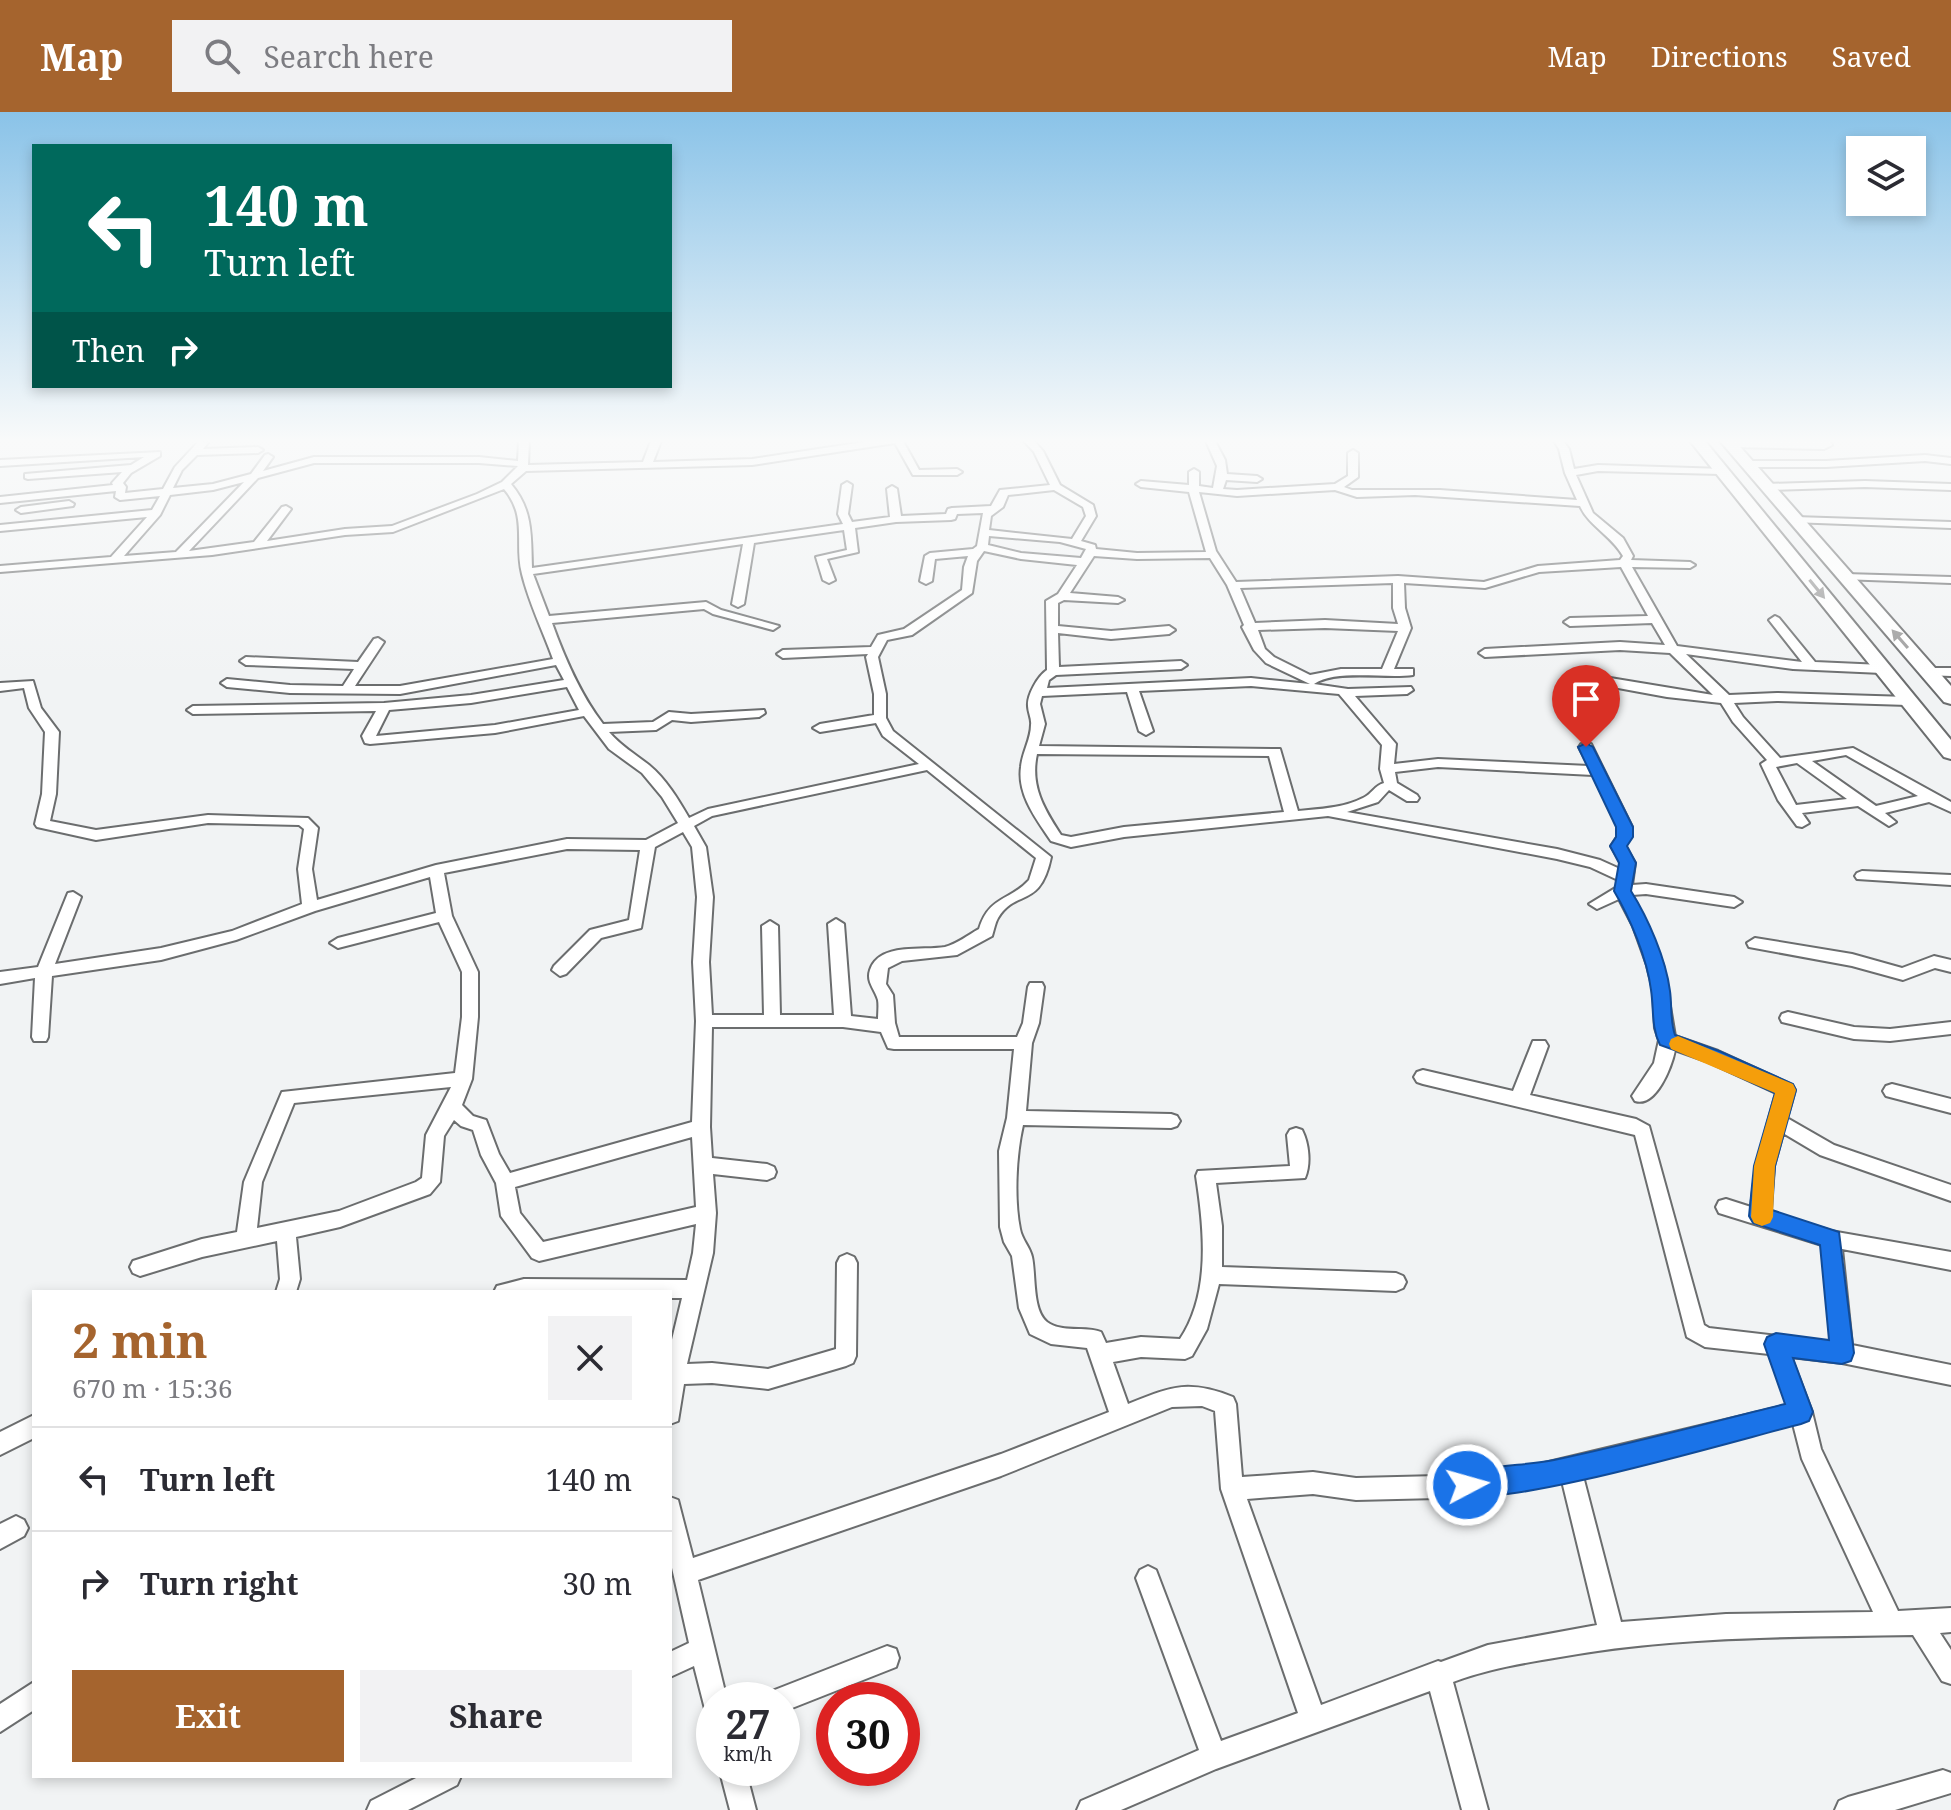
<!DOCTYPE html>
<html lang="en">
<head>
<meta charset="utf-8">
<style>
	:root { --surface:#fff; --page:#f2f2f3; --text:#2b2b33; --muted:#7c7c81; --line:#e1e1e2; --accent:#a5642e }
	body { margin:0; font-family:"Noto Serif",serif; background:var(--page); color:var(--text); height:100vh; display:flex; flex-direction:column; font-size:30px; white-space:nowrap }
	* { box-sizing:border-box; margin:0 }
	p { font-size:26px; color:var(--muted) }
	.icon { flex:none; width:44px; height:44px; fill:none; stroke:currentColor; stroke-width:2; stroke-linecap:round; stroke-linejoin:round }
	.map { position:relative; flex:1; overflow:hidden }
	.panel { position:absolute; left:32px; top:1178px; width:640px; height:488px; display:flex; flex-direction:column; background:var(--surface); border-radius:0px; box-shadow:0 4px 12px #0003 }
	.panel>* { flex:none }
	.hud { position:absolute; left:32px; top:32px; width:640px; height:244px; border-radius:0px; box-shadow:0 4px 12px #0003; background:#00695c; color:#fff; overflow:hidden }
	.fabs { position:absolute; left:1846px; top:24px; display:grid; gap:16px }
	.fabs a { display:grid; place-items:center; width:80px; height:80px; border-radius:0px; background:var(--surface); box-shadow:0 4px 12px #0003; font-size:40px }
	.speed { position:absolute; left:696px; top:1570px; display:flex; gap:16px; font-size:40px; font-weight:700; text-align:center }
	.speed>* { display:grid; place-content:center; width:104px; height:104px; border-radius:50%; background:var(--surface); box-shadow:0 4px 12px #0003; line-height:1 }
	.speed small { font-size:20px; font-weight:400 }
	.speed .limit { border:12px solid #d22; background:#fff; color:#111 }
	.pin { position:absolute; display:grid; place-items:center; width:68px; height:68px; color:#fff; margin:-82px -34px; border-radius:50% 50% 50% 0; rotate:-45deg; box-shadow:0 0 8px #0007 }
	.pin .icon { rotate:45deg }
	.me { position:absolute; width:88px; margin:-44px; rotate:84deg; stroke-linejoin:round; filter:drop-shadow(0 0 6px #0008) }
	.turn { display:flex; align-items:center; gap:28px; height:168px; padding:0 40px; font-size:36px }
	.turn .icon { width:104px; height:104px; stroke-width:2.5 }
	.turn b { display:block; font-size:56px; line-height:68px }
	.then { display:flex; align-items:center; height:76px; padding:0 40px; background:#0003; gap:16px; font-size:30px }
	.round { display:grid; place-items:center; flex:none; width:84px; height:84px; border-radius:0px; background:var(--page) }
	.summary { display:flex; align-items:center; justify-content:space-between; height:136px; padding:0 40px }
	h1 { font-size:48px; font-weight:700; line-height:60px; color:var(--accent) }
	.primary-button { display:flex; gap:16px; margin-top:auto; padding:16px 40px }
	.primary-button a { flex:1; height:92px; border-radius:0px; background:var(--accent); color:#fff; font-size:32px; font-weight:700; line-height:92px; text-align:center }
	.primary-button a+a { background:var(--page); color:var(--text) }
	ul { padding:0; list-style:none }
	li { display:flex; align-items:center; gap:24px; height:104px; padding:0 40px; border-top:2px solid var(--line) }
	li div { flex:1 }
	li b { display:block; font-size:30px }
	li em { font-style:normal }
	header { display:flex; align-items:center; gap:48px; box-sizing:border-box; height:112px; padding:0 40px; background:var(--accent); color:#fff }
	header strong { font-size:38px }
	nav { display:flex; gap:44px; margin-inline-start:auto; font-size:28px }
	.search { width:560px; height:72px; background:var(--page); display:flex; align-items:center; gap:20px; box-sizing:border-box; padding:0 28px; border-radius:0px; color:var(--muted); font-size:30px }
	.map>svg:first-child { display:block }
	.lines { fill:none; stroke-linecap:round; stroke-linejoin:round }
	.minor-casing { stroke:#6b6d6e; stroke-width:4 }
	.primary-casing { stroke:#6b6d6e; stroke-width:4 }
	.minor { fill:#fff; fill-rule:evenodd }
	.primary { fill:#fff; fill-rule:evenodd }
	.oneway { fill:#9a9a9a }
	.route { fill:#1a73e8; stroke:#114b97; stroke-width:2 }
	.slow { fill:#f59e0b }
</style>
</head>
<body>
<header>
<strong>Map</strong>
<div class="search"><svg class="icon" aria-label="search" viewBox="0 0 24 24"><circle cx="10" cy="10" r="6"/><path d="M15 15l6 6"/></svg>Search here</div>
<nav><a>Map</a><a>Directions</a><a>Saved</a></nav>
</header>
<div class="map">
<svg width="1951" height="1698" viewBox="0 0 1951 1698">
	<rect width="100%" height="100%" fill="#f1f3f4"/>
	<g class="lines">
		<g class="minor-casing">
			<path id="minor" d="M199,329L208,331L203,337L258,335L263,338L258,341L197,343L182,358L173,376L213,372L251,362L265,343L268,342L273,345L263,359L314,345H479L518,349L519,329H529L528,353L643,350L651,329H661L653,350L752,347L871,329H903L919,358L957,357L962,360L957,363H913L895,331L752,353L526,359L511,372C533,398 531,423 532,456L843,412L838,402L842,373L847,370L852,373L848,402L852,410L890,405L887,377L892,374L897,377L901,404L946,402L948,397L952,396L991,394L1000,378L1050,373L1034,340L1024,329H1034L1043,339L1060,373L1093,393L1096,404L1081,429L1095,433L1096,437L1137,441L1206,440L1189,380L1141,375L1136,372L1141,369L1189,373V360L1194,357L1199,360V374L1213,376L1217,354L1206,329H1215L1225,348L1227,362L1257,364L1262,367L1257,370L1226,368L1223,377L1237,378L1335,372L1348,364V341L1353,338L1358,341V365L1344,375L1352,378H1440L1577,388L1565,361L1559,337L1554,329H1563L1569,337L1574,357L1598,353L1724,357V361L1721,362L1598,359L1576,363L1593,401L1623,426L1633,444L1631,448L1690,450L1695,453L1690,456L1632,455L1677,534L1802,550L1769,508L1775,504L1779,506L1815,550L1882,553L1888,557L1882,561L1793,557L1686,542L1729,583L1777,581L1908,585L1914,589L1908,593L1777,589L1734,591L1743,605L1780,646L1853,636L1951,690V700L1929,690L1885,701L1896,710L1889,714L1858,694L1802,701L1809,711L1802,715L1797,714L1778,688L1761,652L1767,648L1733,610L1721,591L1667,585L1580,569L1574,565L1580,561L1713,583L1670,541L1620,538L1485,545L1479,541L1485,537L1620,530L1665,533L1652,511L1570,514L1564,510L1570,506L1648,504L1621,455L1539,460L1485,476L1404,471L1405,496L1411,516L1394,557H1413V563C1386,567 1336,557 1314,572L1348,577L1411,575L1413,578L1407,582L1355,584L1396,632L1394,652L1438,647L1589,654L1579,635L1581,632H1591L1632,715L1631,725L1625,734L1635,751L1632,773L1646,772L1734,785L1742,790L1734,795L1646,782L1632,783L1648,814L1663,853L1675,924L1718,939L1792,973L1795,978L1787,1006L1834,1033L1951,1073V1089L1820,1043L1783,1021L1774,1054L1770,1100L1831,1119L1951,1140V1158L1842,1137L1852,1233L1951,1253V1273L1842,1251L1791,1245L1812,1300L1821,1337L1898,1499L1951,1496V1520L1940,1521L1951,1538V1572L1942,1569L1913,1523C1795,1525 1676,1524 1560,1545C1523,1551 1488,1557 1453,1570L1488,1698H1462L1430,1579L1216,1657L1121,1698H1077L1081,1689L1199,1638L1136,1466L1140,1458L1148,1454L1156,1458L1221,1629L1298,1601L1221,1377L1215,1299L1202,1294L1172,1295L1001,1364L698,1468L727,1588H714V1601L705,1597L694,1554L670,1565V1540L689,1531L670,1447V1385L678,1388L693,1446L1001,1342L1109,1300L1087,1236L1051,1232L1030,1222L1019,1196L1012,1144L1004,1130L1000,1115L999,1039L1007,1006L1014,937H894L888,936L881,920L843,915H712L710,1015L712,1046L767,1052L774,1055L776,1060L774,1065L767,1068L713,1062L716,1101L713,1141L687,1252L712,1251L768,1257L836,1237L837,1151L840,1145L847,1142L854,1145L857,1151L856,1244L853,1251L846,1254L768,1277L712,1271L684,1272L678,1309L670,1312V1236L682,1186H670V1180H494L497,1174L524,1167L687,1168L693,1141L696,1112L539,1149L532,1146L501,1104L496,1071L481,1043L473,1018L461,1014L454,1008L444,1024L440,1070L430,1082L340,1115L296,1125L300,1167L296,1180H276L280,1167L277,1129L202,1145L140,1164L133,1161L130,1155L133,1149L202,1127L237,1120L244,1070L282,980L455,961L462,905V860L439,810L338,836L330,831L338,826L436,801L430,765L315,799L236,828L161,848L52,864L48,925L46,929H34L32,925L35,866L0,872V860L38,855L68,781L73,780L81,785L55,852L161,836L232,819L302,792L298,757L304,717L299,713L208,711L96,728L37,715L35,712L42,682L45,620L29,596L24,576L0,579V571L33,569L41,596L59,620L56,682L50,709L96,718L208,703L308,706L318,716L312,757L317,788L436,753L567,727L646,728L678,711L662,685L642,661L609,637L584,604L495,621L370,632L365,631L362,624L376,599L193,602L187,598L193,594L384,591L471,583L564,568L556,553L400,582L290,581L227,575L221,571L227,567L290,573L343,574L354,557L246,553L240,549L246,545L358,550L374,527L378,526L384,530L355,574H400L553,547C543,519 529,491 522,462C514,431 528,405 504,377L393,420L345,423L212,443L0,460V454L111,445L147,405L0,419V413L152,398L160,384L120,388L115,385L116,379L0,391V385L113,373L112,371L122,360L28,367L25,366V362L131,353L144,345L0,354V348L160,340V344L131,361L123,371L126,375L125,381L163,377L175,355ZM314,351H479L518,354L502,370L477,382L392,414L345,417L267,429L291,397L286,394L282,395L254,430L189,439L258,366ZM244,370L176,440L124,444L160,403L170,383L213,378ZM1054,378L1083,395L1086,404L1072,427L989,418L991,404L1003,395L1008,383ZM1335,378L1357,385L1415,383L1580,394C1589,414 1612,424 1623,444L1620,448L1538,454L1484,470L1398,464L1236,470L1216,439L1199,380L1237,384ZM983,401L977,434L973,437L930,441L925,444L920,469L926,472L932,469L935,447L968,444L964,455L962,478L904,517L878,523L871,535L783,538L777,542L783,546L868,542L866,545L874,582V603L820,612L813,616L820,620L876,611L883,624L919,652L708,697L689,706C678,687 666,667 649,653C635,642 621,634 609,620L656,618L672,608L691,610L759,605L765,601L764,598L691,602L669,600L653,610L603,612C580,582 565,547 552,511L704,497L713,502L773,518L779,514L721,498L706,490L549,504L533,462L743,432L732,492L738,495L744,492L754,431L844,418L847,438L816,445L823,468L829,471L835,468L827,447L858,440L855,416L896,410L951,408L955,407L957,402ZM989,424L1060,430L1086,437L1081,446L1021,441L988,433ZM984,439L1021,447L1077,453L1058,482L1046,489L1047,558C1038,564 1027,583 1028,594C1028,600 1032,607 1031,613C1031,627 1022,641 1021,655C1017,683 1037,708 1051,729L1071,735L1124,725L1328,704L1557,747L1590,755L1618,768L1617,775L1589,792L1597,797L1619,787L1633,814L1647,853L1653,878L1655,916L1659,928L1654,951L1632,984L1635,989C1656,996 1672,954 1675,938L1706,949L1776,981L1756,1054L1751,1095L1726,1087L1719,1089L1716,1095L1719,1101L1822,1133L1831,1230L1709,1216L1704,1213L1649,1014L1636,1007L1530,983L1548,934L1545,929H1533L1513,979L1423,958L1417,960L1414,965L1417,970L1423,972L1635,1023L1687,1225L1705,1235L1769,1242L1788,1293L1523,1356L1438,1364L1356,1366L1313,1360L1242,1365L1236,1292L1233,1285C1187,1267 1171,1275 1128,1292L1113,1250L1141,1245L1185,1247L1192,1244L1207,1217L1219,1172L1396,1179L1403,1176L1406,1170L1403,1164L1396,1161L1222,1155V1114L1216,1071L1305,1066C1311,1052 1309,1032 1302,1018L1296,1016L1290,1018L1287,1023L1290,1054L1198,1059L1196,1064C1204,1116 1211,1181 1180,1227L1141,1225L1106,1231L1101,1220C1086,1214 1061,1221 1047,1210C1032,1198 1036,1163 1032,1145C1030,1135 1022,1128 1020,1117C1014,1087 1016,1044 1023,1013L1171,1016L1177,1014L1180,1009L1177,1004L1171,1002L1026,999L1032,931L1039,911L1044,875L1042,871H1030L1028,875L1023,911L1017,925H899L895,911L893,883L886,872L888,856L902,849L957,843L992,824C994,818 995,811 998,806C1016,776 1040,798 1051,745L893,619L886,606V582L878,545L887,528L912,523L972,481L977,449ZM1094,444L1137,447L1210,446L1227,473L1244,513L1242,515L1254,538L1266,551L1310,572L1251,566L1047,576L1049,568L1056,563L1181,557L1187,553L1181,549L1059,555L1058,521L1111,527L1169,522L1175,518L1169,514L1111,519L1058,514V491L1064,488L1118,491L1124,488L1118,485L1070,481ZM1393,471V496L1398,512L1325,508L1255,511L1240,476ZM1325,516L1398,519L1382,557H1341L1310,563L1274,545L1265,537L1258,518ZM1251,574L1339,582L1382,633L1380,657L1384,671C1374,674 1372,682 1363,686C1344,696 1319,697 1298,699L1280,637L1039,634L1045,612L1040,592L1042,584L1127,580L1139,619L1146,623L1153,619L1139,579ZM567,575L579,598L495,613L376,624L389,598L471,591ZM1037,642L1269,644L1284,700L1124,715L1071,725L1061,723C1044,697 1030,674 1037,642ZM1846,643L1918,684L1876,694L1812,649ZM1797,651L1847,687L1796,693L1776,655ZM1438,655L1593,663L1618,715L1617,725L1611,734L1621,751L1620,757L1600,748L1557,737L1347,700L1378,690L1389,678L1407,689H1417L1419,686L1417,683L1397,671L1395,660ZM927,658L1036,746L1029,768C1010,789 989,784 979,817C968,823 957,832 945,835C923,839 879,830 870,858C866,870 875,877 878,888C879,894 878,901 878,907L851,904L844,812L836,807L828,812L834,903H780L778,814L770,809L762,814L764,903H712L709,850L713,785L706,735L694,714L712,704ZM683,720L692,735L697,785L693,850L696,909L692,1010L510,1061L499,1042L486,1008L473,1004L462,993L472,967L478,905V860L452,804L444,761L567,737L640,738L629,808L590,818L554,854L552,858L560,864L566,862L601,826L641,816L655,735ZM451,975L426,1023L422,1066L416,1070L339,1099L257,1116L262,1070L294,991ZM692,1025L696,1095L543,1130L520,1101L515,1075ZM1793,1312L1802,1347L1873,1500L1726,1502L1621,1510L1583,1364ZM1562,1369L1597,1513L1488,1533L1441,1550L1438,1549L1321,1593L1247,1387L1313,1382L1356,1388L1438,1386L1523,1378Z
				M1728,329H1830L1832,333L1824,337L1729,335L1724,332Z
				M1925,343L1951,346V352L1925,349L1826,355H1746L1741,352L1746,349H1826Z
				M1865,369L1951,372V378L1865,375L1766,378L1761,375L1766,372Z
				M69,389L74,392L73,394L21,401L16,398L21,395Z
				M1795,405L1951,410V416L1791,410L1790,408Z
				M1845,462L1951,465V471L1841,467L1839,465Z
				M1928,556H1951V564L1924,563V557Z
				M1862,759L1951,763V773L1857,767L1855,764L1857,761Z
				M1755,826L1852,842L1902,856L1934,844L1951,848V860L1935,856L1903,868L1852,854L1749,835L1747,831Z
				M1788,900L1854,915L1890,917L1951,910V922L1890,929L1854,927L1782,910L1780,906L1782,902Z
				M1892,972L1951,987V1001L1886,984L1883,979L1886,974Z
				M34,1303V1326L0,1343V1320Z
				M16,1404L24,1408L28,1416L24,1424L0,1437V1412Z
				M887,1534L896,1537L899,1546L896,1555L782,1600V1588H768L772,1579Z
				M34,1570V1598L0,1620V1592Z
				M719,1656H745L756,1698H730Z
				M1943,1658L1951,1661V1681L1895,1698H1835L1839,1689L1848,1685Z
				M420,1664H461L457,1673L408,1698H367L371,1689Z"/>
		</g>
		<g class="primary-casing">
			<path id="primary" d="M1690,329H1705L1951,628V647L1944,645Z
				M1720,329H1735L1951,574V592L1944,590Z"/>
		</g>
		<use href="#minor" class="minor"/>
		<use href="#primary" class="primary"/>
	</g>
	<defs><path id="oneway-solid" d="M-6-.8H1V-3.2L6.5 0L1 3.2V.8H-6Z" transform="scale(2)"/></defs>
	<g class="oneway">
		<use href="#oneway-solid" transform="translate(1817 477) rotate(51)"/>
		<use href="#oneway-solid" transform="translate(1900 527) rotate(-131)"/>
	</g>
	<linearGradient id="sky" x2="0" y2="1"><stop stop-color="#8ac3e8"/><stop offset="0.58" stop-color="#f9fafa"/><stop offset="1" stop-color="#f9fafa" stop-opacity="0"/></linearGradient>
	<rect width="1951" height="567" fill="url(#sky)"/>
	<path class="route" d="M1586,631L1593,635L1633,715V725L1627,734L1636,751L1631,779C1648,806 1666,847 1670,879C1672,893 1670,909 1675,923L1719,939L1793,972L1796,978L1775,1054L1772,1098L1839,1120L1854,1241L1851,1249L1842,1252L1793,1246L1813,1300L1809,1309L1801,1312C1744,1326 1498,1399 1458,1382L1454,1373L1458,1364C1484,1353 1524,1354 1554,1348C1631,1332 1708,1311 1785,1292L1764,1232L1767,1225L1776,1221L1829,1228L1820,1133L1753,1111L1749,1104L1754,1054L1775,981L1705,949L1660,933C1651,915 1654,897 1651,878C1647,846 1630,806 1614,779L1619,751L1610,734L1616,725V715L1578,635Z"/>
	<path class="slow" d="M1678,924L1793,972L1796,978L1775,1054L1773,1105L1770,1111L1762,1114L1754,1111L1751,1105L1754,1054L1775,981L1671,937L1669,932L1671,927Z"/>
</svg>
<div class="fabs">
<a><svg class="icon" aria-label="layers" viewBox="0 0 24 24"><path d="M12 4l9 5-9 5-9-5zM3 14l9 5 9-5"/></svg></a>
</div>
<div class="speed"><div>27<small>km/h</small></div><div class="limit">30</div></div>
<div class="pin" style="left:1586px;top:635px;background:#d93025"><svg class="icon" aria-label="arrive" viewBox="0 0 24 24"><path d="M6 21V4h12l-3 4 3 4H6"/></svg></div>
<svg class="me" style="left:1467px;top:1373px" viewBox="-20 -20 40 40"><circle r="17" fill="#1a73e8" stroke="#fff" stroke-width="3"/><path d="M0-11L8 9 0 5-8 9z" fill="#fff"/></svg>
<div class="hud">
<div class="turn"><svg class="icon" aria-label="left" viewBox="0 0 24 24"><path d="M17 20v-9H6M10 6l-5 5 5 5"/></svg><div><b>140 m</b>Turn left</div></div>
<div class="then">Then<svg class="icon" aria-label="right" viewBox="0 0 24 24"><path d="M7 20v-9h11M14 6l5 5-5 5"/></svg></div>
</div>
<section class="panel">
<div class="summary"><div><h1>2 min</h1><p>670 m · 15:36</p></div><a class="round"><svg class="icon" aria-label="close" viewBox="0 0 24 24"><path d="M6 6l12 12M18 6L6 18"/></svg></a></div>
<ul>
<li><svg class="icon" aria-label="left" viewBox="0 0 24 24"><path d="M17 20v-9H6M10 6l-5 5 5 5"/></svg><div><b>Turn left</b></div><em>140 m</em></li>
<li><svg class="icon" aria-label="right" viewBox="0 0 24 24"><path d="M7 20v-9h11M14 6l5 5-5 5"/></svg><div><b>Turn right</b></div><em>30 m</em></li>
</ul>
<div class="primary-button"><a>Exit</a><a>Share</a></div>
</section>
</div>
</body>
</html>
